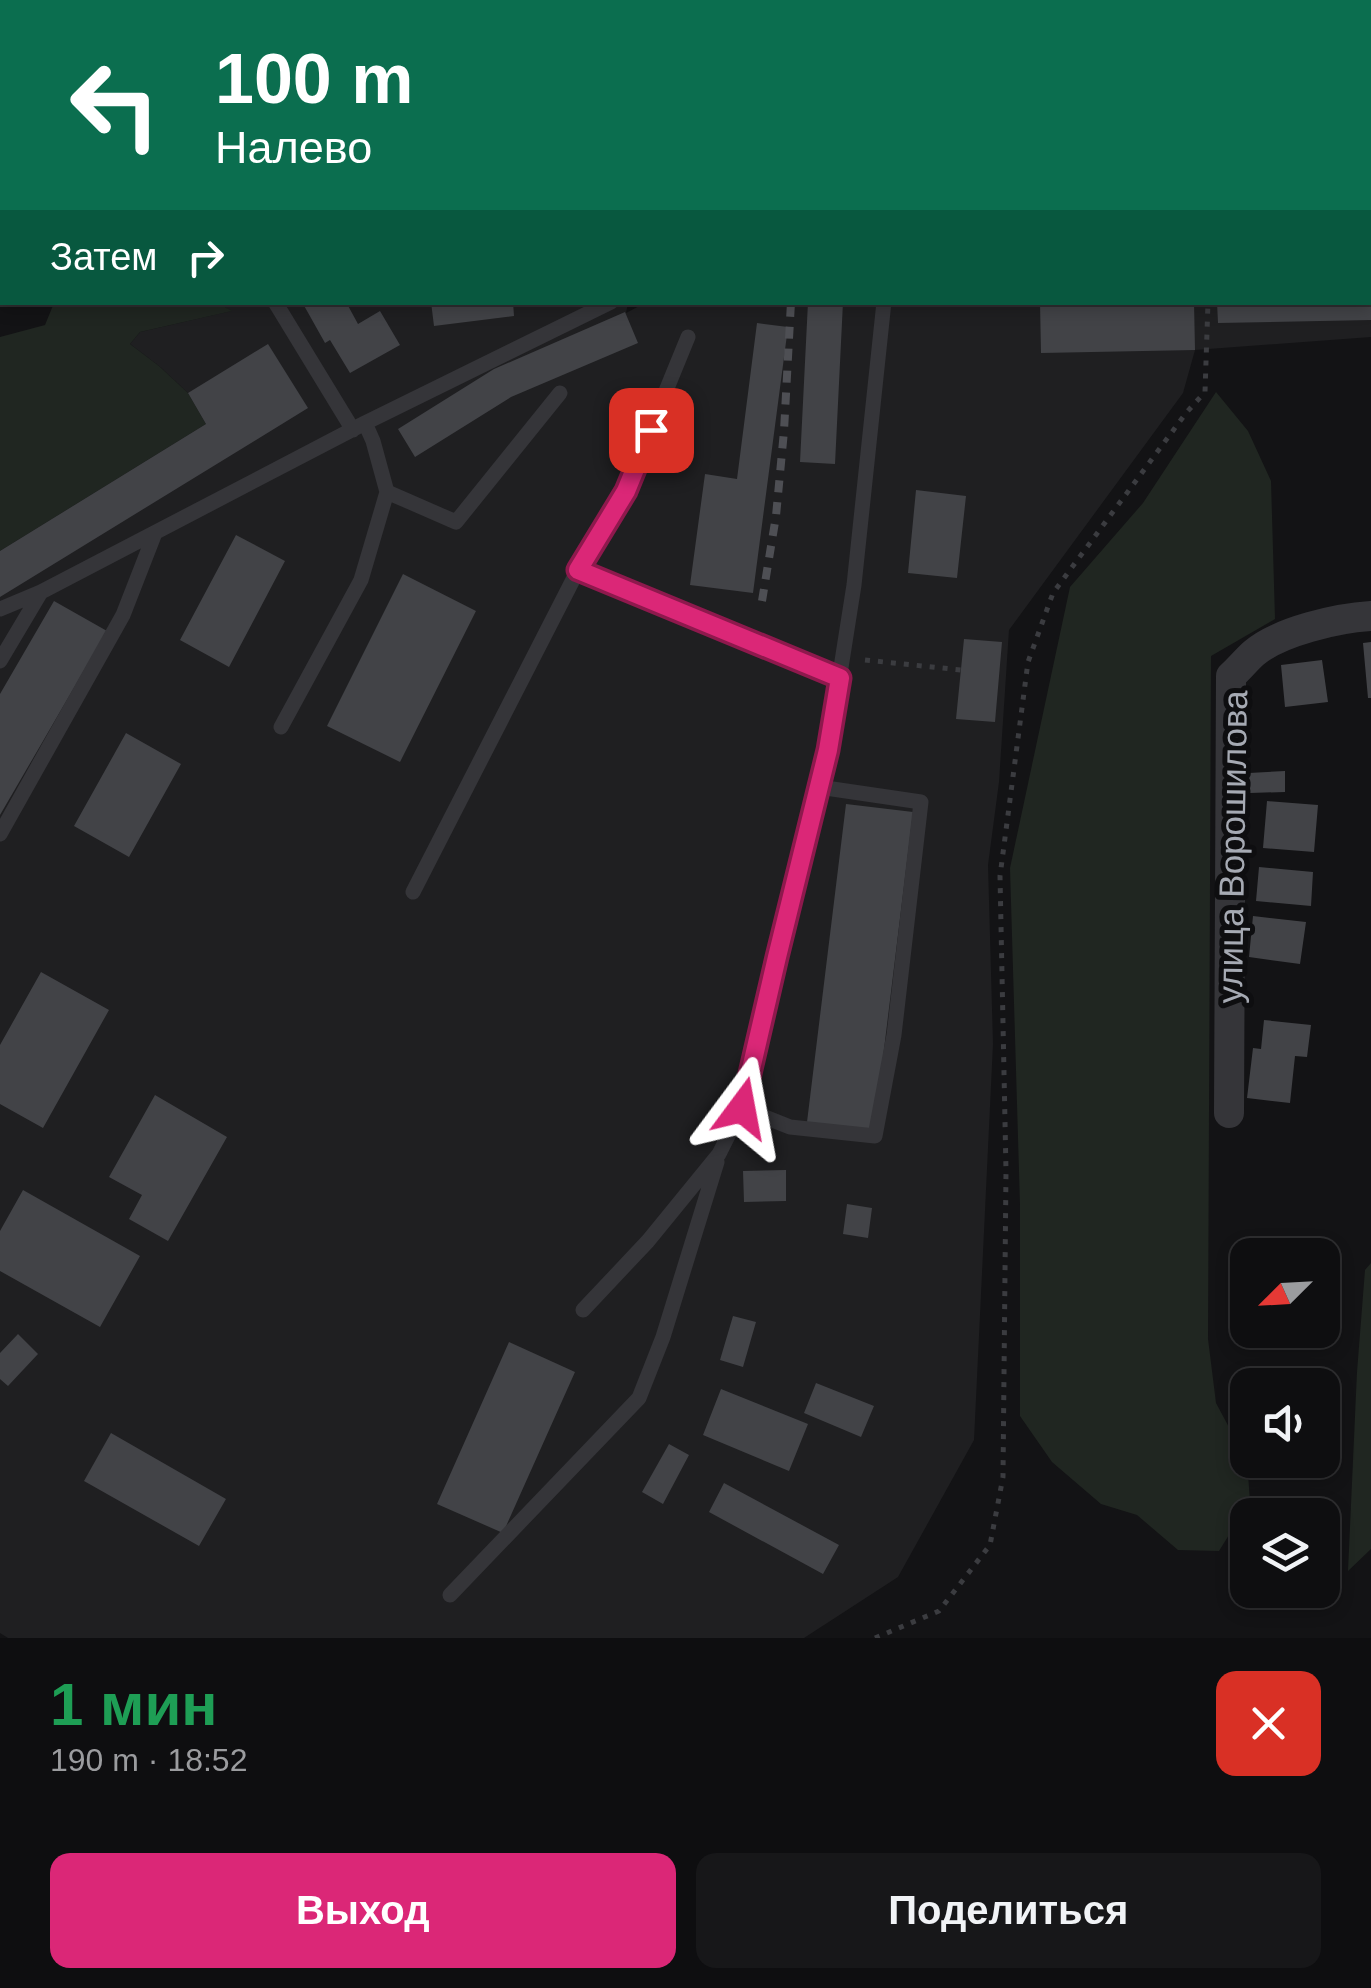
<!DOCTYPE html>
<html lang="ru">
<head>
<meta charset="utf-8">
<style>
	:root { --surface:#0e0e10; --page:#171719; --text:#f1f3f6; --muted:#9b9c9f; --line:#2e2e30; --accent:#db2777 }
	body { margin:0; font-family:Arial,sans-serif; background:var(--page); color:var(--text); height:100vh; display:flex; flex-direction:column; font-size:38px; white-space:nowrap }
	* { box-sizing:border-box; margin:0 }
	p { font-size:32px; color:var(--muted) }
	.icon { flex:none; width:55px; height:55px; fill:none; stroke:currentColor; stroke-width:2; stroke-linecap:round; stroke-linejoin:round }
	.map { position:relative; height:1638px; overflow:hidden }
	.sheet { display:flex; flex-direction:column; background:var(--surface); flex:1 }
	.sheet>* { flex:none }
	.hud { position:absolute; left:0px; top:0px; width:1372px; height:305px; box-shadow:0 5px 15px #0003,0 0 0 2px var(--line); background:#0b6e4f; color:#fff; overflow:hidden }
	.needle { width:65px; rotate:246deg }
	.fabs { position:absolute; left:1230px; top:1238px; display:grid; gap:20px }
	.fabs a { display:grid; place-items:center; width:110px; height:110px; border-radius:20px; background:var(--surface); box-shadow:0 5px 15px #0003,0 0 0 2px var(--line); font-size:50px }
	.pin { position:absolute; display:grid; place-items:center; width:85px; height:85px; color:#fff; margin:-42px; border-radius:20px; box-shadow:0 5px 15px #0006 }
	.me { position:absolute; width:110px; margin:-55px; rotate:13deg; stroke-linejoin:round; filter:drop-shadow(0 0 8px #0008) }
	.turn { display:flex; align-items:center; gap:35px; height:210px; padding:0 50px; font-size:45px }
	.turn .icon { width:130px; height:130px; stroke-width:2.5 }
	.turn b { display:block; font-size:70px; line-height:85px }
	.then { display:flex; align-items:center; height:95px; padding:0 50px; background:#0003; gap:20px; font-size:38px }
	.round { display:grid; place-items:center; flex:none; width:105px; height:105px; border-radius:20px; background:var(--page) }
	.summary { display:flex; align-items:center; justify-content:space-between; height:170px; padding:0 50px }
	h1 { font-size:60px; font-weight:600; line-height:75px; color:#1e9e55 }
	.primary-button { display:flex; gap:20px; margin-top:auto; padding:20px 50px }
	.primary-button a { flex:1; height:115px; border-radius:20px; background:var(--accent); color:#fff; font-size:40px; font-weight:600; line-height:115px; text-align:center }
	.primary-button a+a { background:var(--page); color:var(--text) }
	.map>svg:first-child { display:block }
	.built { fill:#1f1f21 }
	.green { fill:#202621 }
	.building { fill:#424347 }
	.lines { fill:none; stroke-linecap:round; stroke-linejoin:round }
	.path { stroke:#3b3c40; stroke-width:5; stroke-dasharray:5 8; stroke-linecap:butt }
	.service { stroke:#353539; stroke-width:15 }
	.minor { stroke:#353539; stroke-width:30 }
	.rail { stroke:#4e4f54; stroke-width:8; stroke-dasharray:12 10; stroke-linecap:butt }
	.route-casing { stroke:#8e194d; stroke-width:25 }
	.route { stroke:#db2777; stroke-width:18 }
	.labels { text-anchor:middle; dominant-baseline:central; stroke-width:10; stroke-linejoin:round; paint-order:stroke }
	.street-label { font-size:35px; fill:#a6aab3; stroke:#0e0e10 }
</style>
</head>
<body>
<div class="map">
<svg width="1371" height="1638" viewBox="0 0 1371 1638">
	<rect width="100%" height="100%" fill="#131315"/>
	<path class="built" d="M257,0H675V2H256Z
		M1370,214L1371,337L1195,350L1183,393L1009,630L999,782L988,865L993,1044L974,1440L898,1577L804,1638H8L0,1633V551L206,424L188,393L159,366L130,344L140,332L231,311L216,302L628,303L626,313L647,302H1370Z"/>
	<path class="green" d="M216,302L232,311L140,332L130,344L159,366L188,393L206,424L0,551V337L45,325L54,303Z
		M1216,392L1248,431L1271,481L1275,619L1211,656L1208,1339L1216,1403L1247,1461L1250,1501L1219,1551L1178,1550L1137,1515L1101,1504L1052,1462L1020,1416V1205L1010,868L1070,587L1143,503Z
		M1371,1263V1549L1348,1571L1357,1372L1365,1270Z"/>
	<path class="building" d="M302,302H346L358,324L380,311L400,345L350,373L330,340L325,343Z
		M431,302H513L514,316L434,326Z
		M808,302H843L835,464L800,462Z
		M1040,302H1194L1195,350L1041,353Z
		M1217,302H1371V320L1218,323Z
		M625,312L638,343L511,397L415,457L398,429L494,369Z
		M757,323L788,327L753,593L690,585L705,474L737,479Z
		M268,344L308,408L0,597V551L206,424L188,393Z
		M916,490L966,496L957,578L908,573Z
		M236,535L285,561L229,667L180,640Z
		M403,574L476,611L400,762L327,726Z
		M54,601L107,631L0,815V694Z
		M964,639L1002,642L995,722L956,719Z
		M1371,642V698H1368L1363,643Z
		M1322,660L1328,702L1285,707L1281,665Z
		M126,733L181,764L129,857L74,826Z
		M1285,771V792L1250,793L1249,773Z
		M1267,801L1318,805L1314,852L1263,848Z
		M846,804L913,812L874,1131L807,1122Z
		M1259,867L1313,872L1311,906L1256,901Z
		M1253,916L1306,922L1300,964L1249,957Z
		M41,972L109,1010L43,1128L0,1104V1045Z
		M1264,1020L1311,1025L1307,1057L1295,1056L1290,1103L1247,1098L1253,1048L1261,1049Z
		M155,1095L227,1137L168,1241L129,1219L142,1195L109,1177Z
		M786,1170V1201L744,1202L743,1171Z
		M23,1190L140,1256L100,1327L0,1271V1231Z
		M847,1204L872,1208L868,1238L843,1234Z
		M733,1316L756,1322L743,1367L720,1360Z
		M18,1334L38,1354L8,1386L0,1379V1353Z
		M509,1342L575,1372L503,1533L437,1504Z
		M816,1383L874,1406L861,1437L804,1413Z
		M721,1389L808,1424L789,1471L703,1435Z
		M111,1433L226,1499L199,1546L84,1481Z
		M669,1444L689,1455L663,1504L642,1492Z
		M724,1483L839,1545L823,1574L709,1512Z"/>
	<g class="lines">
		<path class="path" d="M1370,167H1371
			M865,660L961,670
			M875,1638L939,1611L990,1545L1003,1477L1006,1171L1000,876L1028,662L1053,593L1186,413L1205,392L1208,302"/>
		<path class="service" d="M1370,261H1371
			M275,302L353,430
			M387,492L456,522L560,393
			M578,570L625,491L688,337
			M0,609L41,592
			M0,661L41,592L365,423L611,302
			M281,727L361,580L387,492L373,441L365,423
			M0,834L123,615L155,533
			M413,892L578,570L839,678
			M742,1108L790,1127L875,1136L894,1035L921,802L819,787
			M583,1310L648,1241L719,1154L742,1108L777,957L828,750L854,585L884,302
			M450,1595L639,1398L663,1337L717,1162"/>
		<path class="minor" d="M912,2V0
			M1229,1113L1231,676C1239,669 1246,660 1254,653C1280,631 1338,618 1371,616"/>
		<path class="rail" d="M789,0V2
			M762,601L776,516L784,431L791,302"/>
	</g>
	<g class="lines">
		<g class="route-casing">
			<path id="route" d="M651,430L626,491L578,570L840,678L828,750L777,957L742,1108"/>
		</g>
		<use href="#route" class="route"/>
	</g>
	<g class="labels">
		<g class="street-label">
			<text transform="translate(1232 847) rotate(-89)">улица Ворошилова</text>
		</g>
	</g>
</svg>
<div class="fabs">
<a><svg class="needle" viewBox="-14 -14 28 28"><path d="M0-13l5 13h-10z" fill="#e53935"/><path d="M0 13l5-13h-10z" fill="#9b9c9f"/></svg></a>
<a><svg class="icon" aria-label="sound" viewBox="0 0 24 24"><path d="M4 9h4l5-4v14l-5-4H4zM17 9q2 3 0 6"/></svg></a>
<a><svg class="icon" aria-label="layers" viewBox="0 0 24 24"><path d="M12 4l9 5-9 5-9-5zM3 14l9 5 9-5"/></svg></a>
</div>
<div class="pin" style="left:651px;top:430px;background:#d93025"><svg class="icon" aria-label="arrive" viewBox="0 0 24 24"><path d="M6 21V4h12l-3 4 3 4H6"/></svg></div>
<svg class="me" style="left:742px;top:1108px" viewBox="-20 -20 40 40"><path d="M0-17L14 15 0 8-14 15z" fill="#db2777" stroke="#fff" stroke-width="4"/></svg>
<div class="hud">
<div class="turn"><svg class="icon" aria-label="left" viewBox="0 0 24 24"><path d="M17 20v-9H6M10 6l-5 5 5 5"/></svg><div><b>100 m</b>Налево</div></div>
<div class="then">Затем<svg class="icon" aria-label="right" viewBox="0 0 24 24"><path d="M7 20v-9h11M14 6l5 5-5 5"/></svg></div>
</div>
</div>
<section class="sheet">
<div class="summary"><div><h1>1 мин</h1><p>190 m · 18:52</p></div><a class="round" style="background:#d93025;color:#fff"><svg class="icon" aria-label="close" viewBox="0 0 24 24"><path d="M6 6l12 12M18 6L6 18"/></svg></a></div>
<div class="primary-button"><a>Выход</a><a>Поделиться</a></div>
</section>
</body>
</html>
